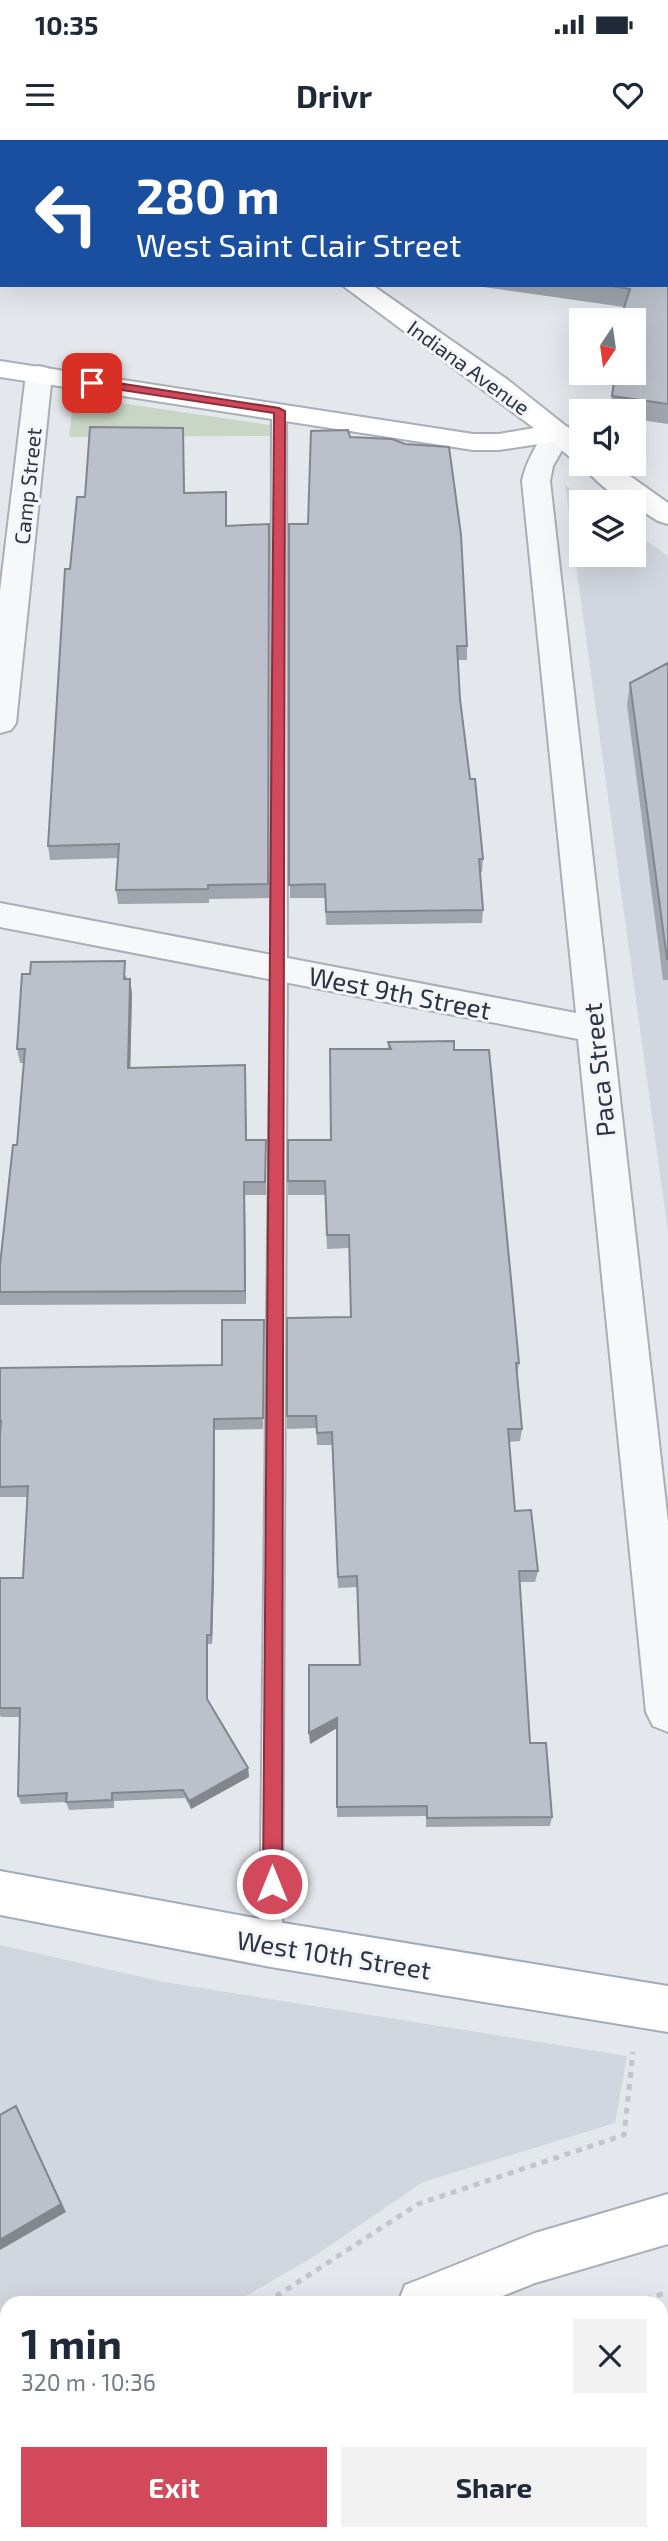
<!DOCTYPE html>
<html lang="en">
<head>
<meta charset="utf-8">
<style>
	:root { --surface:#fff; --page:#f2f2f3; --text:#1f2937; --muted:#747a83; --accent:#d1495b }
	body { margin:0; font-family:"Exo 2",sans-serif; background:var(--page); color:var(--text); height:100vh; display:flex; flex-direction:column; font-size:26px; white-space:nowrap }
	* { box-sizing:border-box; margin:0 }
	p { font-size:23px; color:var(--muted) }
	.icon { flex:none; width:38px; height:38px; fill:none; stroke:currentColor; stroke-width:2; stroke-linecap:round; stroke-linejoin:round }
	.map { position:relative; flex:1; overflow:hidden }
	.panel { position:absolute; left:0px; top:2156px; width:668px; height:245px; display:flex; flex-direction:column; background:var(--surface); border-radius:21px 21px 0 0; box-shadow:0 7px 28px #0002 }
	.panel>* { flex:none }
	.hud { position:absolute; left:0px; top:0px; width:668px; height:147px; box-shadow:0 7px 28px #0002; background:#1a4fa0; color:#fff; overflow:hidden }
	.needle { width:46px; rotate:193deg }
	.controls { position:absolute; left:569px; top:168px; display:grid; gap:14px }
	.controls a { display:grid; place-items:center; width:77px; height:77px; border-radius:0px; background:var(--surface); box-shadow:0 7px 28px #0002; font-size:35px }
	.pin { position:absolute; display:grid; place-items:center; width:60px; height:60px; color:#fff; margin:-30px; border-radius:14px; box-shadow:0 4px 10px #0006 }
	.me { position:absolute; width:77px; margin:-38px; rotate:0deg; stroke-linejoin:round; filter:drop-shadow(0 0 5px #0008) }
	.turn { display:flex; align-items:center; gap:24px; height:147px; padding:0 21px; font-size:32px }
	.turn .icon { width:91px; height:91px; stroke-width:2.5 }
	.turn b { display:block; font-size:49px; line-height:60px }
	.round { display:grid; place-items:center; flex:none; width:74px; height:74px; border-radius:0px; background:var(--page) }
	.summary { display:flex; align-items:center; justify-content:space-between; height:119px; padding:0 21px }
	h1 { font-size:42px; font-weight:700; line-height:52px }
	.action { display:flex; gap:14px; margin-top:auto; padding:14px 21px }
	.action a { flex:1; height:80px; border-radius:0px; background:var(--accent); color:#fff; font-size:28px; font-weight:700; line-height:80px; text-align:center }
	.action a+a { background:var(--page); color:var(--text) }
	.status { display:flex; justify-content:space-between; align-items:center; height:49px; padding:0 35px; background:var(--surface); direction:ltr }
	.status svg { height:19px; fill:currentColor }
	header { display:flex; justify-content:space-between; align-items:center; height:91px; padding:0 21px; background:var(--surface); font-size:32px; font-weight:700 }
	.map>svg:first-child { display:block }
	.built { fill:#d2d6de }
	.green { fill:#c9d6c5 }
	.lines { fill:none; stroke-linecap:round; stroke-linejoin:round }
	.lane-casing { stroke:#a9aeb7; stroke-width:4 }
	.street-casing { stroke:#a9aeb7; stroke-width:4 }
	.secondary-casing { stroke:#a9aeb7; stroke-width:4 }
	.primary-casing { stroke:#a3abb8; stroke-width:4 }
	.path-far1 { stroke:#c2c5cb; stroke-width:3.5; stroke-dasharray:3.5 3.5; stroke-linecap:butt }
	.path { stroke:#c2c5cb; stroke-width:5; stroke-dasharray:6 6; stroke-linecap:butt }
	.lane { fill:#f7f8fa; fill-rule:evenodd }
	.street { fill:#f7f8fa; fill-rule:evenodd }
	.secondary { fill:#fff; fill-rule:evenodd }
	.primary { fill:#fff; fill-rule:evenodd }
	.wall { fill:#a1a5ae }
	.shaded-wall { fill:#83868d }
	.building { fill:#bbc0ca; stroke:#83868d; stroke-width:2 }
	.route { fill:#d1495b; stroke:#882f3b; stroke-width:2 }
	.labels { text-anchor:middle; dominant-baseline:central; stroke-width:6; stroke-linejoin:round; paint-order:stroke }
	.far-street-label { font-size:21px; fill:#2b3445; stroke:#f4f6f9 }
	.street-label { font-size:26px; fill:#2b3445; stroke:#f4f6f9 }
</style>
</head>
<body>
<div class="status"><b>10:35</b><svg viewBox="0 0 49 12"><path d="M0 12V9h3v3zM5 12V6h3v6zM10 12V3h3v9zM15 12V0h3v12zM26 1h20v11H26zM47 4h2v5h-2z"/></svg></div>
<header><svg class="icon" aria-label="menu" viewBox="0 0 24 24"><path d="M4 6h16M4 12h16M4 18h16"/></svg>Drivr<svg class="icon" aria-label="heart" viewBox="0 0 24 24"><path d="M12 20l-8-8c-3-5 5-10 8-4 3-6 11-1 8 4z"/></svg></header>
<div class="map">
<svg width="668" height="2401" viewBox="0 0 668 2401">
	<rect width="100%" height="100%" fill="#e4e7ec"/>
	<path class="built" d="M565,345L590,362H581V415H634V392L668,416V1092Z
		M0,1805L164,1842L627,1916L615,1983L423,2042L313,2117L234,2163H7V2304L0,2308Z
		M239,2394H390L395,2401H229Z"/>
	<path class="green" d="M74,256L276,286L275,296L69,297Z"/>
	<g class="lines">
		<g class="lane-casing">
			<path id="lane" d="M279,267L286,271L287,829L282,1804L279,1812L271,1815L263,1812L260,1804L271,829L272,271Z"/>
		</g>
		<g class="street-casing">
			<path id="street" d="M591,0H617L618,2H592Z
				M667,32H668V47H667Z
				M39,226L48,228L52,234L16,583L11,590L0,593V451L26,234L30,228Z
				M558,285L568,287L572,293L553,326L550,341L668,1382V1592L653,1586L646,1572L578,899L0,787V763L576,873L522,341C526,321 537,304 548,287Z"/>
		</g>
		<g class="secondary-casing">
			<path id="secondary" d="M134,0H160L161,2H135Z
				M342,145H372L508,240L581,298V320L571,318L552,302L499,310H473L0,237V221L473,294H499L534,288Z
				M582,324H613L668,363V384L658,381L634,366V362C617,362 591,337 582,324Z
				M668,2054V2104L535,2143L485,2163H398L405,2145L423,2138L535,2093Z
				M20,2394H80L78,2401H17Z"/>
		</g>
		<g class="primary-casing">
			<path id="primary" d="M0,1731L271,1781L668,1846V1892L271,1827L0,1775Z"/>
		</g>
		<path class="path-far1" d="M99,0L102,2"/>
		<path class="path" d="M266,2163L418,2064L624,1995L633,1912
			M634,2163L668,2152
			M0,2333L7,2328
			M404,2394L407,2401
			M215,2401L225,2394"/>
		<use href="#lane" class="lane"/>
		<use href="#street" class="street"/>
		<use href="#secondary" class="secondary"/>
		<use href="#primary" class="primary"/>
	</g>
	<path class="wall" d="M0,0L2,2V54L0,53Z
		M668,136V284L634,279V271H610L615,233H634L624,167L469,145H667Z
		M183,288L185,353L226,352L227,385L269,399V758L209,759V763L118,764L116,750L118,718L50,720L48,706L70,429Z
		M350,297L467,506V520H458L460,559L470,639L483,719L482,732H480L483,770L482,783L326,785L325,758H290L289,384H308Z
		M668,523V840H663L627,565L630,543Z
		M127,835L126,839L132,853L130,928L245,925L247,1000L266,1014V1055H245L246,1164L0,1165V1125L17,1005L24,923H20L17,909Z
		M388,902L454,910L519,1223L517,1236L522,1289L520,1301L509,1302L515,1371L538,1431L535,1442H520L530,1603L552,1677L550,1686L426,1687V1676L337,1677V1588L310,1604L359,1525L357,1447L338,1448L332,1305H317L316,1288L287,1289V1276L351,1177L349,1108L327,1109L325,1055H288V1041L331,1000L388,909Z
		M264,1180L263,1289L215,1290L214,1437L212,1504H208V1561L248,1628L249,1637L191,1669L185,1658L114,1661V1668L69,1670L66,1662L21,1664L18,1656L20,1577H1L0,1575V1438H23L27,1357H0V1228L222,1225Z
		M465,2394H616L620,2401H469Z"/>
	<path class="shaded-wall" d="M130,839L132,853L130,941L128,928Z
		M244,1042L245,1055L246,1164L245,1151Z
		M214,1279L215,1290L214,1437L212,1504L211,1495Z
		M207,1495L208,1504V1568L207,1559Z
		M337,1578V1588L310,1604L309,1593Z
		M248,1628L249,1637L191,1669L189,1661Z
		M16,1966L66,2072L0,2110V2100Z"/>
	<path class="building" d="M0,0H84L87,2H2V37L0,35Z
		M424,0H468L481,2H423Z
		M667,136H668V264L612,256L615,233H634V180H620L630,149L606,145H667Z
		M90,287L183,288L184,353L226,352V386L269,384L268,744L208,745V749L116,750L119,704L48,706L65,429H70L77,357H85Z
		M348,290L350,297L392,299L405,304L449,307L461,395L467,506H457L460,559L470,639H475L483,719H479L483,770L326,772L325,744L289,745V384H308L311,291Z
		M668,523V819H667L630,543Z
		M125,821L124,839H130L128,928L245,925L246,1000H266L265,1042H244L245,1151L0,1152V1125L13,1005H17L25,909H17L22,834H30L31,822Z
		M454,901V910H489L519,1223H516L522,1289H508L515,1371L531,1370L538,1431H519L530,1603H546L552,1677L427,1678V1666L337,1667V1578L309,1593V1525H360L357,1436L338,1437L332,1292L317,1293L316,1276H287V1178L351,1177L349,1095H327L325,1041H288V1000H331L330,909H391L388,902Z
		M222,1180H264L263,1278L214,1279L213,1428L211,1495H207V1559L248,1628L189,1661L183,1650L112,1653V1660L66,1662L67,1653L18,1656L20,1568H0V1438H23L28,1346L0,1347V1295L1,1281H0V1228L222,1225Z
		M16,1966L61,2064L0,2100V1975Z
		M469,2394H616L620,2401H473Z"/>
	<path class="route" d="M92,239L279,268L285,271L282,1744L279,1751L272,1754L266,1751L263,1744L274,273L88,245V240Z"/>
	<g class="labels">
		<g class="far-street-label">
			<text transform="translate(469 227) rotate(36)">Indiana Avenue</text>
			<text transform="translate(27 346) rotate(-84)">Camp Street</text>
		</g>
		<g class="street-label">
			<text transform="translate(400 852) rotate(11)">West 9th Street</text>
			<text transform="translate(598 930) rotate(-96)">Paca Street</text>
			<text transform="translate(334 1814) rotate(9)">West 10th Street</text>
		</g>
	</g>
</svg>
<div class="controls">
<a><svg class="needle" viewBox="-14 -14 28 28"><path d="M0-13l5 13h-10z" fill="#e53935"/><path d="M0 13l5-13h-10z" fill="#747a83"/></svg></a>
<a><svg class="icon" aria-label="sound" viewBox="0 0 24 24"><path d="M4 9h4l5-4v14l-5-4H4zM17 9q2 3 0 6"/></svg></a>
<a><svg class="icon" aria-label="layers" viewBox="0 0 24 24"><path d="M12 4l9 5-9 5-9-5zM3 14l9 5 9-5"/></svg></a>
</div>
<div class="pin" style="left:92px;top:243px;background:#d93025"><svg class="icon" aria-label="arrive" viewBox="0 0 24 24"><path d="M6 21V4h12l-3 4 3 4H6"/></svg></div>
<svg class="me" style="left:272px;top:1744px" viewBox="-20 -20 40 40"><circle r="17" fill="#d1495b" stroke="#fff" stroke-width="3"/><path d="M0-11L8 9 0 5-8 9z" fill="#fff"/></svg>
<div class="hud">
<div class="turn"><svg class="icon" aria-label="left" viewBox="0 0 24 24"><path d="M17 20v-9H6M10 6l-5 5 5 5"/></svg><div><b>280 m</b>West Saint Clair Street</div></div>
</div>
<section class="panel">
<div class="summary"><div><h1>1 min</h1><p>320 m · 10:36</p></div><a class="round"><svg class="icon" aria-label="close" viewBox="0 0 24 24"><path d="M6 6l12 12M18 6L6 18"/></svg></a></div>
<div class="action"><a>Exit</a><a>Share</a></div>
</section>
</div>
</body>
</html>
